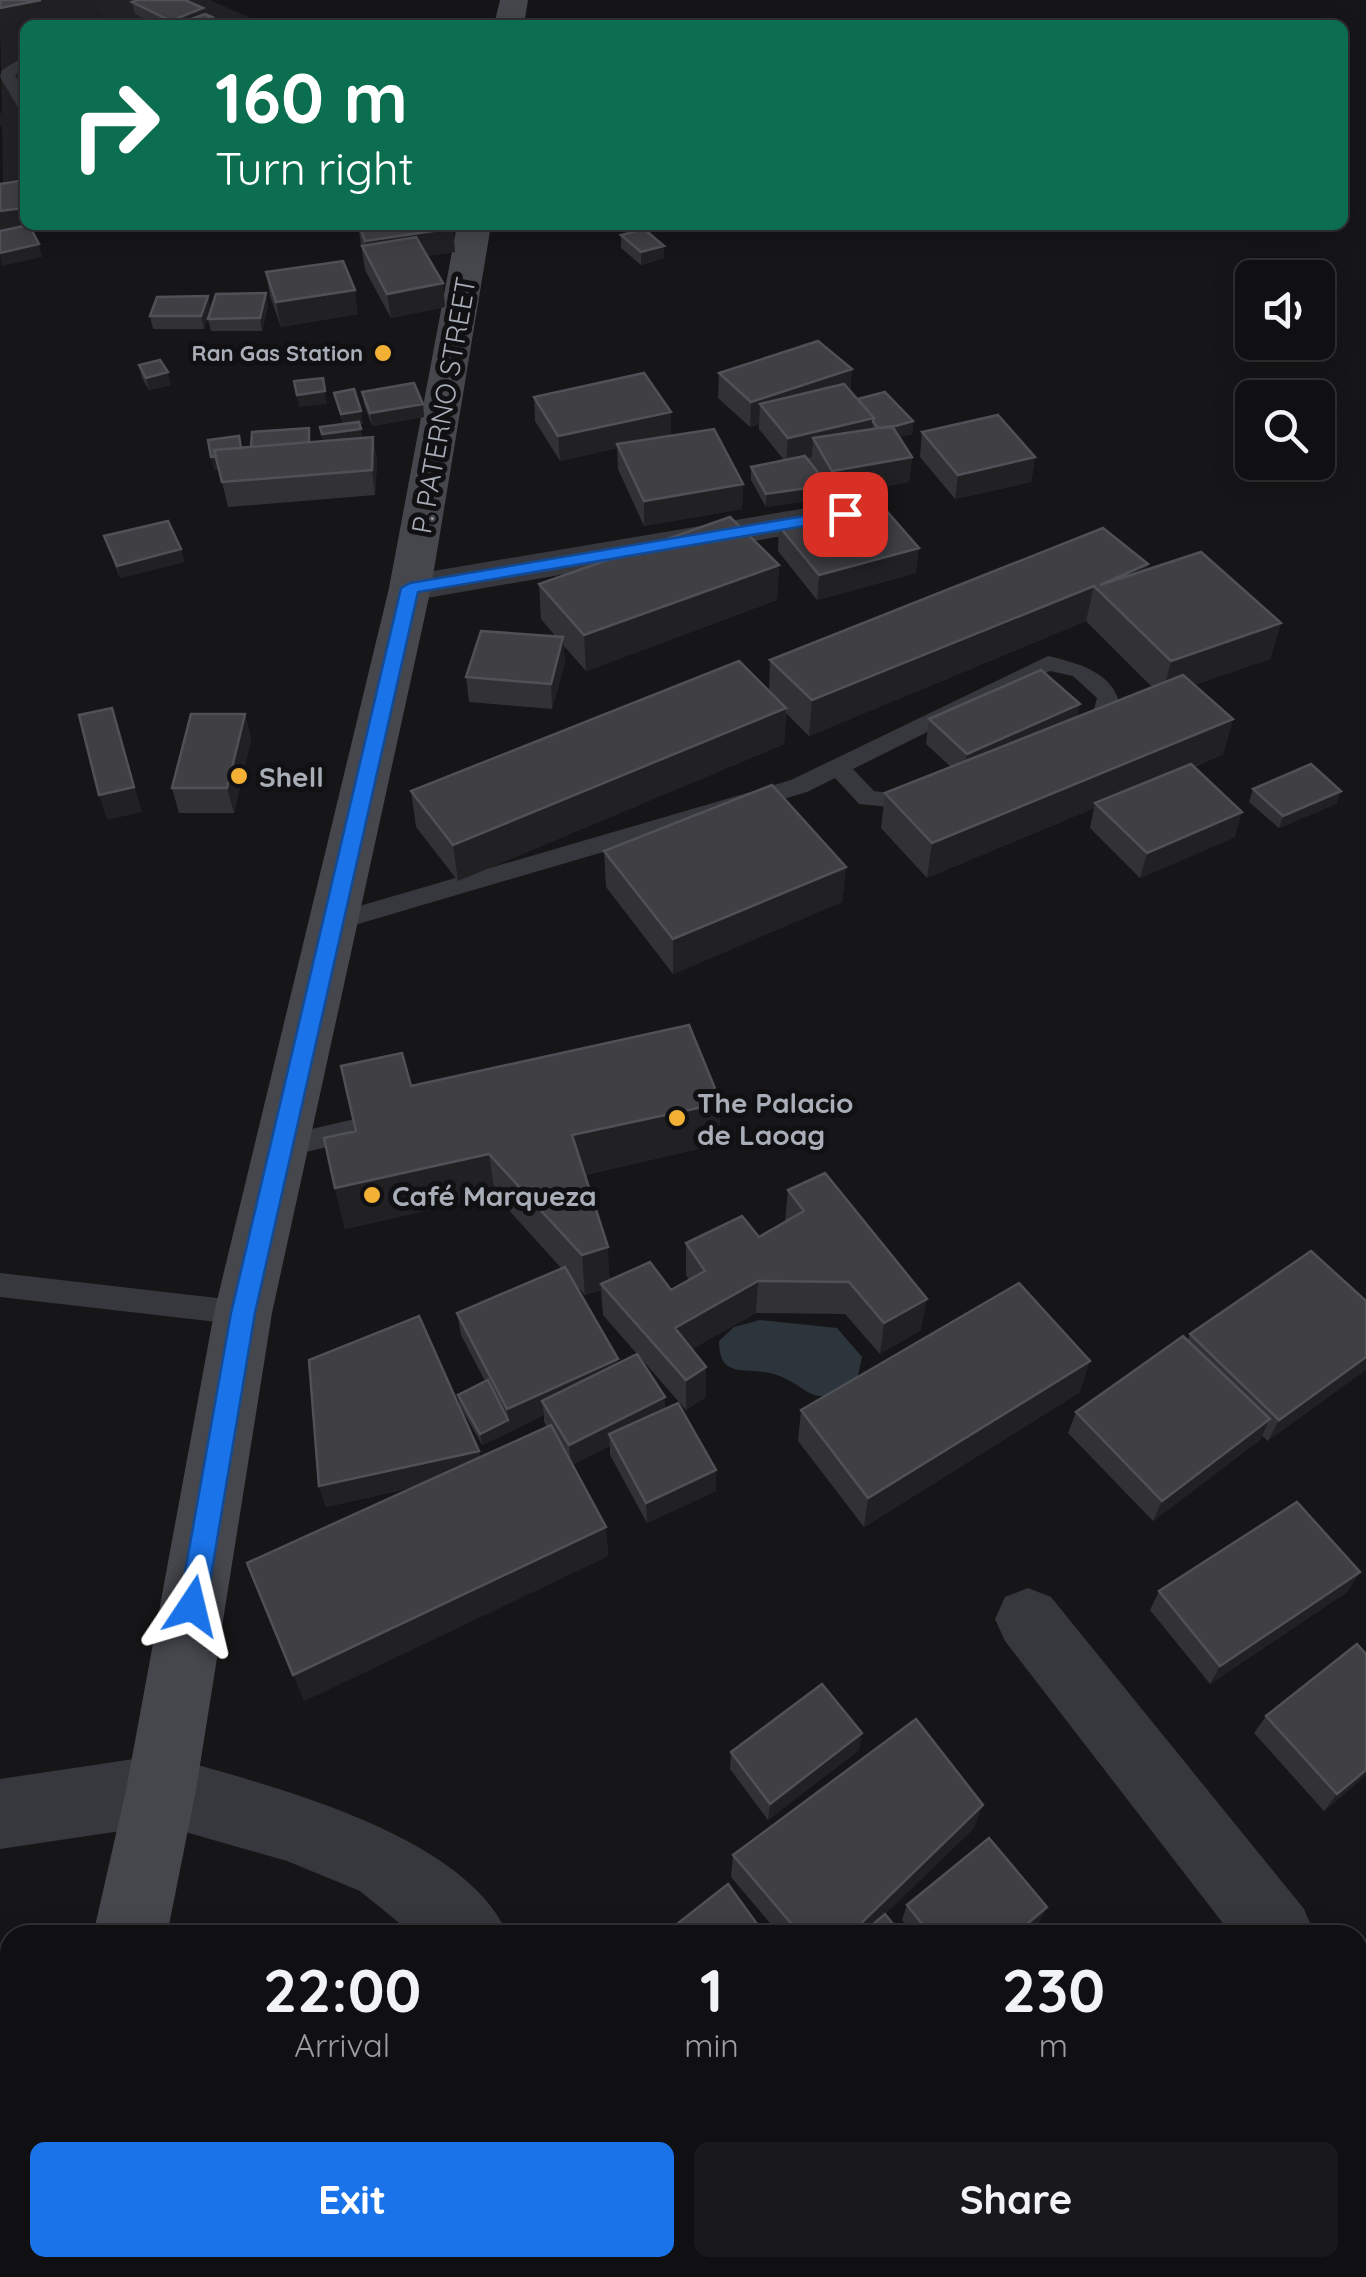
<!DOCTYPE html>
<html lang="en">
<head>
<meta charset="utf-8">
<style>
	:root { --surface:#101012; --page:#19191b; --text:#f1f3f6; --muted:#9c9d9f; --line:#303032; --accent:#1a73e8 }
	body { margin:0; font-family:Quicksand,sans-serif; background:var(--page); color:var(--text); height:100vh; display:flex; flex-direction:column; font-size:38px; white-space:nowrap }
	* { box-sizing:border-box; margin:0 }
	p { font-size:32px; color:var(--muted) }
	.icon { flex:none; width:55px; height:55px; fill:none; stroke:currentColor; stroke-width:2; stroke-linecap:round; stroke-linejoin:round }
	.map { position:relative; flex:1; overflow:hidden }
	.details { position:absolute; left:0px; top:1925px; width:1368px; height:352px; display:flex; flex-direction:column; background:var(--surface); border-radius:30px 30px 0 0; box-shadow:0 5px 25px #0003,0 0 0 2px var(--line) }
	.details>* { flex:none }
	.guide { position:absolute; left:20px; top:20px; width:1328px; height:210px; border-radius:15px; box-shadow:0 5px 25px #0003,0 0 0 2px var(--line); background:#0b6e4f; color:#fff; overflow:hidden }
	.buttons { position:absolute; left:1235px; top:260px; display:grid; gap:20px }
	.buttons a { display:grid; place-items:center; width:100px; height:100px; border-radius:15px; background:var(--surface); box-shadow:0 5px 25px #0003,0 0 0 2px var(--line); font-size:50px }
	.pin { position:absolute; display:grid; place-items:center; width:85px; height:85px; color:#fff; margin:-42px; border-radius:20px; box-shadow:0 5px 15px #0006 }
	.me { position:absolute; width:110px; margin:-55px; rotate:10deg; stroke-linejoin:round; filter:drop-shadow(0 0 8px #0008) }
	.turn { display:flex; align-items:center; gap:35px; height:210px; padding:0 30px; font-size:45px }
	.turn .icon { width:130px; height:130px; stroke-width:2.5 }
	.turn b { display:block; font-size:70px; line-height:85px }
	.eta { display:flex; justify-content:space-evenly; align-items:center; height:170px; text-align:center }
	.eta b { font-size:60px; font-weight:700; line-height:70px }
	.button { display:flex; gap:20px; margin-top:auto; padding:20px 30px }
	.button a { flex:1; height:115px; border-radius:15px; background:var(--accent); color:#fff; font-size:40px; font-weight:700; line-height:115px; text-align:center }
	.button a+a { background:var(--page); color:var(--text) }
	.map>svg:first-child { display:block }
	.built { fill:#222225 }
	.water { fill:#2c353c }
	.lines { fill:none; stroke-linecap:round; stroke-linejoin:round }
	.lane { fill:#37383d; fill-rule:evenodd }
	.street { fill:#37383d; fill-rule:evenodd }
	.secondary { fill:#45474d; fill-rule:evenodd }
	.wall { fill:#323236; fill-rule:evenodd }
	.shaded-wall { fill:#212124 }
	.building { fill:#3f3f44; stroke:#4f5156; stroke-width:2.5 }
	.route { fill:#1a73e8; stroke:#114b97; stroke-width:2.5 }
	.poi-dot { fill:#f2b134; stroke:#111113; stroke-width:4 }
	.labels { text-anchor:middle; dominant-baseline:central; stroke-width:10; stroke-linejoin:round; paint-order:stroke }
	.far-poi-label { font-size:22px; font-weight:bold; fill:#a8adb8; stroke:#111113; text-anchor:end }
	.street-label { font-size:28px; fill:#a8adb8; stroke:#111113 }
	.poi-label { font-size:28px; font-weight:bold; fill:#a8adb8; stroke:#111113; text-anchor:start }
</style>
</head>
<body>
<div class="map">
<svg width="1366" height="2277" viewBox="0 0 1366 2277">
	<rect width="100%" height="100%" fill="#161618"/>
	<path class="built" d="M51,0H210L266,25H25V178L3,182L0,10Z"/>
	<path class="water" d="M760,1320L837,1328L862,1357L857,1380C808,1415 811,1383 770,1373C744,1367 719,1379 719,1341L734,1327Z"/>
	<g class="lines">
		<path class="lane" d="M25,56V68L15,75L25,95V111L19,109L0,77L2,70Z
			M1048,656C1078,663 1117,673 1120,709L1108,727L921,810L859,804L835,778L807,792L331,932L318,923L322,917L791,780ZM1050,671L1073,676L1097,698L1092,717L911,796L874,791L853,769Z
			M355,1119L365,1122L369,1130L365,1138L281,1158L271,1155L267,1147L271,1139L281,1136Z
			M0,1273L243,1301L253,1304L258,1313L253,1322L243,1325L0,1297Z"/>
		<path class="street" d="M860,499L874,502L880,511L874,520L410,601L395,597L389,588L395,579L410,575Z
			M1028,1588L1051,1597L1304,1909L1315,1935H1232L1005,1641L995,1619L1005,1597Z
			M161,1755C261,1783 465,1832 508,1935H414L360,1891L287,1861L161,1825L0,1849V1779Z
			M1358,1998L1366,2002V2084L1358,2080Z
			M769,2268H859L863,2277H772Z"/>
		<path class="secondary" d="M500,0H528L524,25H494Z
			M457,225H491L431,588L272,1313L196,1790L167,1935H93L126,1790L214,1313L389,588Z
			M17,2268H97L96,2277H14Z"/>
	</g>
	<path class="wall" d="M132,2L204,14L213,25H153L156,24L135,14Z
		M358,225L461,228L453,230L455,252L427,256L445,307L391,318L365,270Z
		M621,235L664,246V258L641,265L621,248Z
		M266,272L358,314L281,327L270,296Z
		M208,296L210,309L204,329H153L150,316Z
		M268,306L262,331H211L208,319Z
		M139,365L171,385L149,390L142,378Z
		M852,369L850,391L858,399L913,421L912,434L899,437L912,457L909,482L830,496L828,492V498L766,507L751,480V467L784,460L759,429V424L750,427L718,398L719,373Z
		M362,392L423,404L424,417L372,426L364,404Z
		M334,393L363,424H359L362,438L373,437L377,462L375,495L228,507L219,469L214,470L241,448L323,441L320,427L343,424Z
		M534,397L671,412V436L743,484L742,509L644,526L618,469L617,448L560,461L535,421Z
		M922,432L1035,457L1031,482L955,499L920,457Z
		M779,526L916,573L817,600L778,551Z
		M104,536L181,549L184,562L120,578Z
		M1148,564L1146,570L1281,623L1270,659L1194,685L1233,719L1223,754L1194,767L1235,837L1140,878L1090,828L1094,808L927,878L881,828L885,793L951,767L926,744L929,719L1077,717L1152,687L1086,621L809,736L786,713L784,744L458,881L416,827L411,791L769,691L770,660Z
		M779,565L777,600L586,671L563,645L565,662L552,709L469,702L466,677L556,637L541,619L539,584Z
		M245,714L251,739L234,813H179L172,788Z
		M1253,789L1341,791L1336,804L1279,828L1249,802Z
		M604,851L846,867L842,902L673,974L606,887Z
		M411,1086L719,1144L585,1175L610,1280L671,1290L689,1280L686,1275V1243L759,1237L785,1222L788,1190L921,1330L880,1354L845,1314L756,1313L692,1349L706,1397L686,1410L638,1355L665,1397V1409L716,1470V1491L647,1523L610,1455V1446L572,1465L606,1527L608,1556L304,1701L415,1487L326,1507L319,1486L479,1451L480,1458L547,1427L544,1422V1415L482,1445L460,1406L458,1395L485,1381L461,1335L457,1313L562,1269L495,1195L345,1229L335,1188L355,1131ZM574,1283L585,1295L601,1290L603,1315L637,1354L618,1363V1359Z
		M1366,1301L1268,1441L1262,1436L1260,1440L1153,1521L1068,1433L1076,1412L1188,1340L1190,1334Z
		M1080,1392L864,1527L798,1441L801,1410Z
		M1360,1572L1347,1592L1210,1684L1150,1610L1159,1591Z
		M1266,1716L1366,1775L1324,1811L1254,1733Z
		M859,1750L768,1820L730,1769L731,1752Z
		M974,1828L885,1914L902,1935H780L731,1877L733,1855Z
		M907,1905L1047,1907L1039,1922L1024,1935H914L902,1920Z
		M1366,2144V2277H1254L1261,2268H1358V2150Z"/>
	<path class="shaded-wall" d="M41,0H96L101,21L81,25H25V36L0,42V8Z
		M203,8L205,20L212,17L213,25H184L180,23V25H172L171,21Z
		M4,112L7,124L0,126V113Z
		M25,208V225L63,226L0,236V211Z
		M366,225H461V228L453,230L455,252L372,265L367,256L365,241Z
		M39,244L42,257L2,266L0,253Z
		M664,246V258L641,265V252Z
		M443,283L445,307L391,318L387,294Z
		M355,290L358,314L281,327L276,302Z
		M266,293L268,306L262,331L260,318Z
		M208,296L210,309L204,329L201,316Z
		M852,369L850,394L760,404L759,424L750,427L751,402Z
		M168,372L171,385L149,390L146,378Z
		M325,391L327,404L299,407L297,395Z
		M423,404L424,417L372,426L370,413Z
		M361,411L363,424L343,427L341,414Z
		M671,412V436L617,444V448L560,461L558,436Z
		M874,418L871,442L813,438L812,457L786,463L788,438Z
		M913,421L912,434L879,443L880,430Z
		M361,429L363,442L324,447L322,434Z
		M373,437L377,462L375,495L372,470Z
		M216,456L219,469L214,470L211,457Z
		M912,457L909,482L830,496L832,471Z
		M1035,457L1031,482L955,499L958,475Z
		M743,484L742,509L644,526V501Z
		M828,485V498L766,507V494Z
		M919,548L916,573L817,600L819,575Z
		M181,549L184,562L120,578L117,566Z
		M1148,564L1140,599L1100,585Z
		M779,565L777,600L586,671L584,635Z
		M1094,586L1086,621L809,736L812,700Z
		M1281,623L1270,659L1162,696L1171,661Z
		M563,637L565,662L552,709L551,684Z
		M1080,704L1075,729L964,779L967,754Z
		M112,708L142,812L107,820L99,795Z
		M786,708L784,744L458,881L453,845Z
		M245,714L251,739L234,813L227,788Z
		M1233,719L1223,754L1098,806L1095,803L1094,808L927,878L932,843Z
		M1341,791L1336,804L1279,828L1283,816Z
		M1242,812L1235,837L1140,878L1147,853Z
		M846,867L842,902L673,974V939Z
		M721,1103L719,1144L575,1177L572,1135Z
		M489,1154L495,1195L345,1229L335,1188Z
		M608,1247L610,1287L601,1284V1290L585,1295L582,1255Z
		M758,1281L756,1313L675,1359V1328Z
		M927,1299L921,1330L880,1354L884,1323Z
		M1366,1357V1370L1268,1441L1279,1420Z
		M618,1359L619,1381L542,1401L544,1415L510,1431L507,1409Z
		M1090,1361L1080,1392L864,1527L868,1498Z
		M706,1367V1397L686,1410V1380Z
		M665,1397V1418L609,1434L610,1446L571,1466L569,1445Z
		M1270,1419L1260,1440L1153,1521L1162,1501Z
		M508,1420L510,1431L482,1445L480,1434Z
		M479,1451L482,1472L326,1507L319,1486Z
		M716,1470V1491L647,1523L646,1503Z
		M606,1527L608,1556L304,1701L293,1675Z
		M1360,1572L1347,1592L1210,1684L1220,1666Z
		M862,1733L859,1750L768,1820L770,1804Z
		M1366,1770V1775L1324,1811L1337,1794Z
		M983,1805L974,1828L864,1935H849Z
		M1047,1907L1039,1922L1024,1935H1014Z
		M358,2268H362L366,2277H362Z
		M670,2268H675L662,2277H656Z"/>
	<path class="building" d="M0,0H41L0,8Z
		M138,0H185L203,8L171,21L132,2Z
		M205,14L212,17L189,25L180,23Z
		M167,20L176,25H153Z
		M25,180V208L0,211V184Z
		M29,225L39,244L0,253V231Z
		M359,225H451L453,228L365,241Z
		M644,229L664,246L641,252L621,235Z
		M416,237L443,283L387,294L362,246Z
		M343,261L355,290L276,302L266,272Z
		M266,293L260,318L208,319L216,294Z
		M208,296L201,316H150L157,297Z
		M818,341L852,369L751,402L719,373Z
		M160,360L168,372L146,378L139,365Z
		M644,373L671,412L558,436L534,397Z
		M323,378L325,391L297,395L294,381Z
		M414,383L423,404L370,413L362,392Z
		M844,384L874,418L788,438L760,404Z
		M354,389L361,411L341,414L334,393Z
		M885,392L913,421L892,427L878,428L873,422L874,418L858,399Z
		M998,415L1035,457L958,475L922,432Z
		M359,422L361,429L322,434L320,427Z
		M892,426L912,457L832,471L813,438Z
		M309,428V442L251,447L252,432Z
		M714,429L743,484L644,501L617,444Z
		M239,436L241,448L214,450L216,456L211,457L208,440Z
		M373,437L372,470L222,482L214,450Z
		M805,456L828,485L766,494L751,467Z
		M877,500L919,548L819,575L779,526Z
		M730,517L779,565L584,635L539,584Z
		M168,521L181,549L117,566L104,536Z
		M1103,528L1148,564L1100,585L1201,552L1281,623L1171,661L1094,586L812,700L770,660Z
		M481,631L563,637L551,684L466,677Z
		M739,661L786,708L453,845L411,791Z
		M1041,670L1080,704L967,754L929,719Z
		M1183,675L1233,719L932,843L885,793Z
		M112,708L134,787L99,795L79,715Z
		M191,714H245L227,788H172Z
		M1191,764L1242,812L1147,853L1095,803Z
		M1311,764L1341,791L1283,816L1253,789Z
		M772,785L846,867L673,939L604,851Z
		M689,1025L721,1103L572,1135L608,1247L582,1255L489,1154L335,1188L324,1138L356,1131L341,1066L402,1053L411,1086Z
		M825,1173L927,1299L884,1323L849,1282L758,1281L675,1328L706,1367L686,1380L601,1284L650,1262L671,1290L705,1271L686,1243L742,1216L759,1237L804,1211L788,1190Z
		M1311,1251L1366,1301V1357L1279,1420L1190,1334Z
		M565,1267L618,1359L507,1409L457,1313Z
		M1019,1283L1090,1361L868,1498L801,1410Z
		M419,1316L479,1451L319,1486L309,1360Z
		M1183,1336L1270,1419L1162,1501L1076,1412Z
		M637,1354L665,1397L569,1445L542,1401Z
		M488,1380L508,1420L480,1434L458,1395Z
		M678,1403L716,1470L646,1503L609,1434Z
		M551,1425L606,1527L293,1675L247,1563Z
		M1297,1502L1360,1572L1220,1666L1159,1591Z
		M1357,1644L1366,1654V1770L1337,1794L1266,1716Z
		M822,1684L862,1733L770,1804L731,1752Z
		M916,1719L983,1805L849,1935H801L733,1855Z
		M989,1838L1047,1907L1014,1935H931L907,1905Z
		M728,1884L765,1935H663Z
		M885,1914L902,1935H860Z
		M1358,2110L1366,2119V2130L1358,2138Z
		M1366,2144V2277H1261L1269,2268H1358V2155Z
		M228,2268H358L362,2277H232Z
		M622,2268H670L656,2277H627Z"/>
	<path class="route" d="M845,509L851,510V518L418,592L255,1313L206,1606L202,1616L192,1619L183,1616L179,1606L231,1313L401,588L410,583Z"/>
	<g class="poi-dot">
		<circle cx="383" cy="353" r="10"/>
		<circle cx="239" cy="776" r="10"/>
		<circle cx="677" cy="1118" r="10"/>
		<circle cx="372" cy="1195" r="10"/>
	</g>
	<g class="labels">
		<g class="far-poi-label">
			<text x="363" y="353">Ran Gas Station</text>
		</g>
		<g class="street-label">
			<text transform="translate(443 405) rotate(-80)">P. PATERNO STREET</text>
		</g>
		<g class="poi-label">
			<text x="259" y="776">Shell</text>
			<text x="697" y="1102">The Palacio<tspan x="697" dy="32">de Laoag</tspan></text>
			<text x="392" y="1195">Café Marqueza</text>
		</g>
	</g>
</svg>
<div class="buttons">
<a><svg class="icon" aria-label="sound" viewBox="0 0 24 24"><path d="M4 9h4l5-4v14l-5-4H4zM17 9q2 3 0 6"/></svg></a>
<a><svg class="icon" aria-label="search" viewBox="0 0 24 24"><circle cx="10" cy="10" r="6"/><path d="M15 15l6 6"/></svg></a>
</div>
<div class="pin" style="left:845px;top:514px;background:#d93025"><svg class="icon" aria-label="arrive" viewBox="0 0 24 24"><path d="M6 21V4h12l-3 4 3 4H6"/></svg></div>
<svg class="me" style="left:192px;top:1606px" viewBox="-20 -20 40 40"><path d="M0-17L14 15 0 8-14 15z" fill="#1a73e8" stroke="#fff" stroke-width="4"/></svg>
<div class="guide">
<div class="turn"><svg class="icon" aria-label="right" viewBox="0 0 24 24"><path d="M7 20v-9h11M14 6l5 5-5 5"/></svg><div><b>160 m</b>Turn right</div></div>
</div>
<section class="details">
<div class="eta">
<div><b>22:00</b><p>Arrival</p></div>
<div><b>1</b><p>min</p></div>
<div><b>230</b><p>m</p></div>
</div>
<div class="button"><a>Exit</a><a>Share</a></div>
</section>
</div>
</body>
</html>
